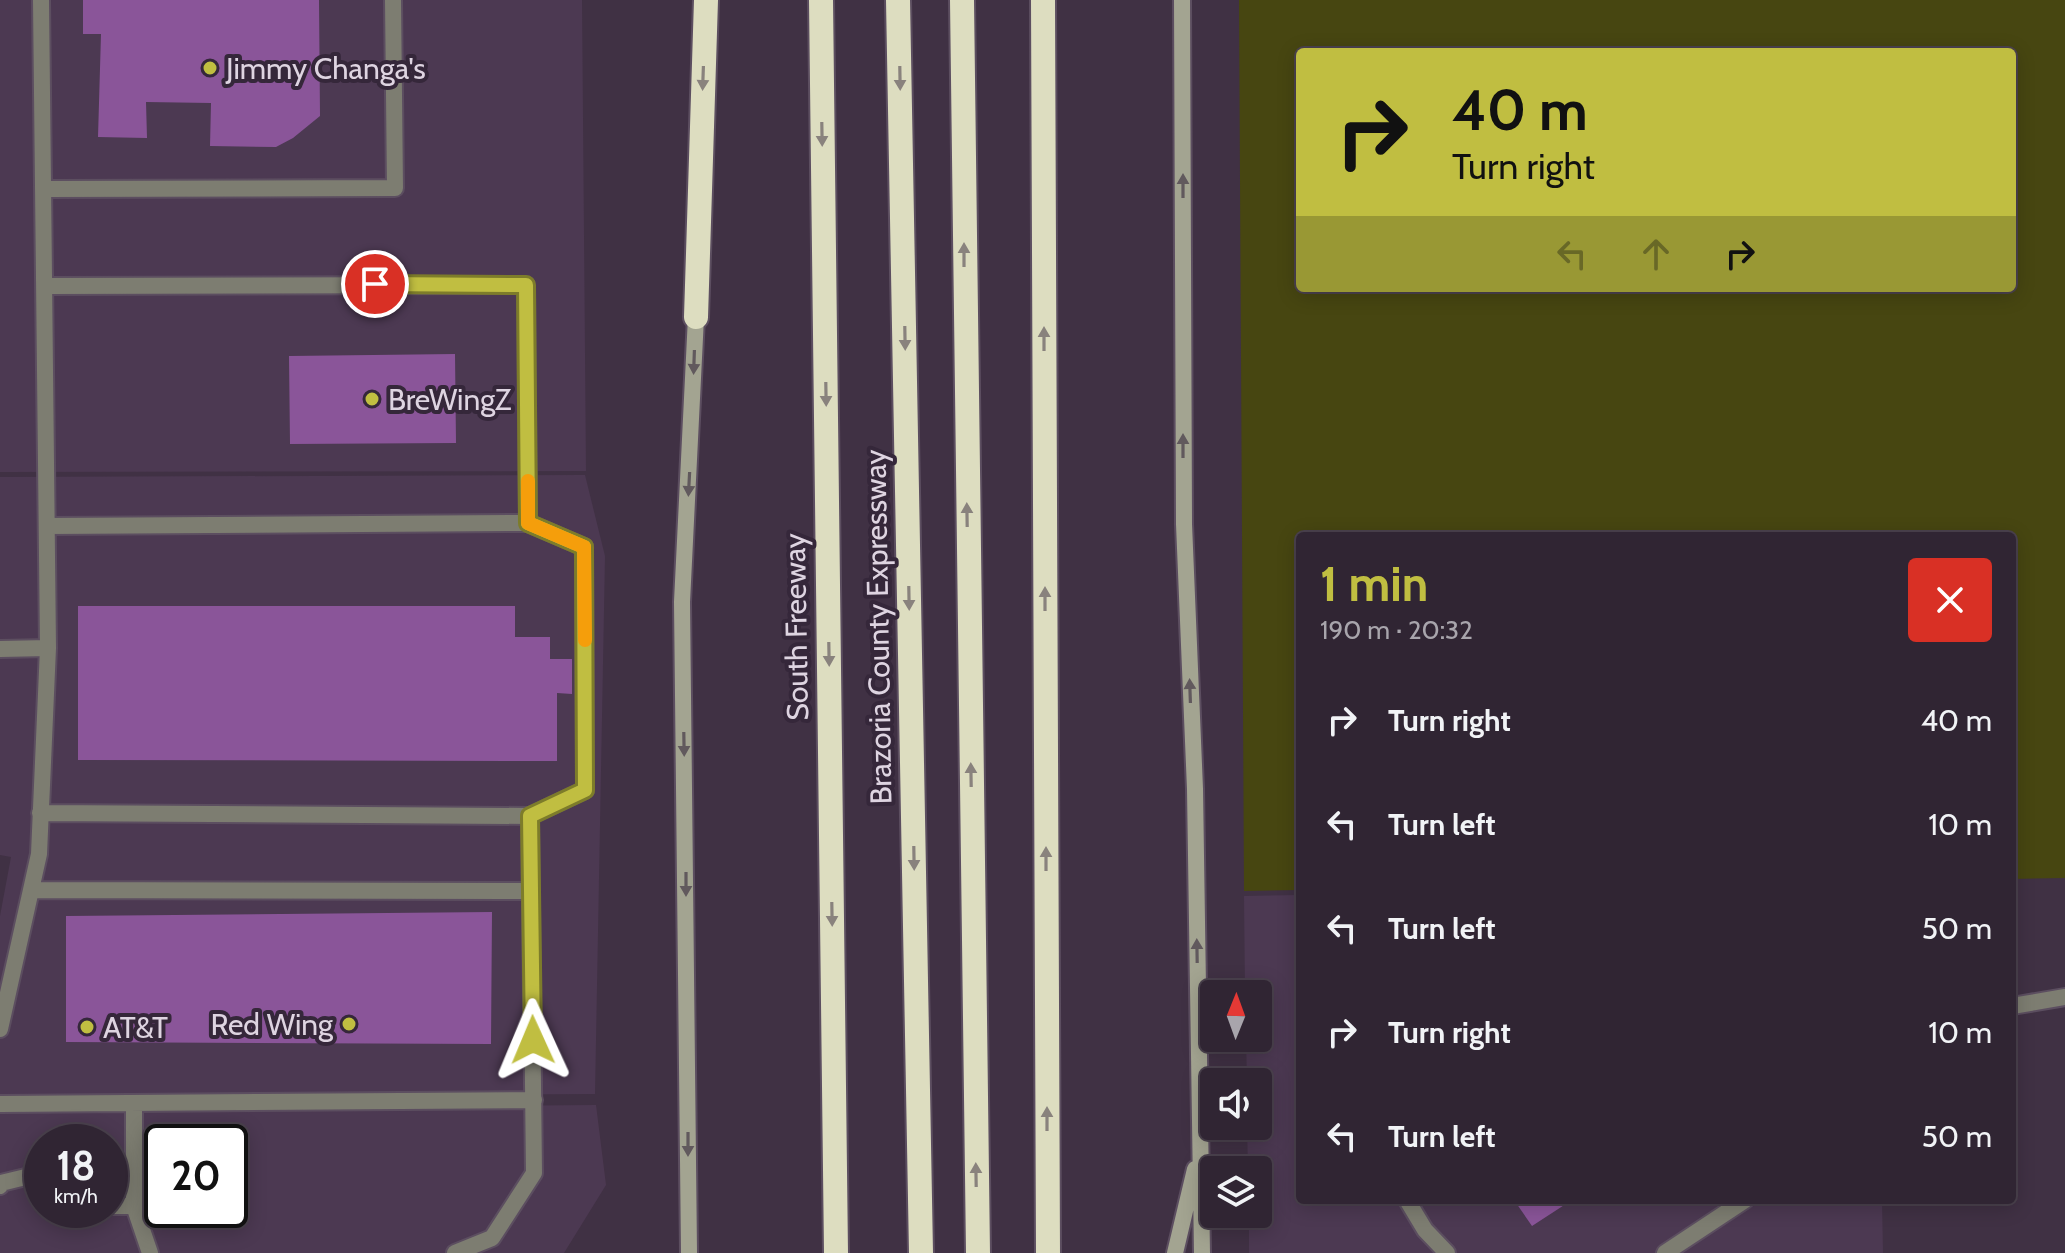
<!DOCTYPE html>
<html lang="en">
<head>
<meta charset="utf-8">
<style>
	:root { --surface:#302533; --page:#3c313f; --text:#f1f3f6; --muted:#a8a5ac; --line:#4b424e; --accent:#c0be41 }
	body { margin:0; font-family:Cabin,sans-serif; background:var(--page); color:var(--text); height:100vh; display:flex; flex-direction:column; font-size:30px; white-space:nowrap }
	* { box-sizing:border-box; margin:0 }
	p { font-size:26px; color:var(--muted) }
	.icon { flex:none; width:44px; height:44px; fill:none; stroke:currentColor; stroke-width:2; stroke-linecap:round; stroke-linejoin:round }
	.map { position:relative; flex:1; overflow:hidden }
	.panel { position:absolute; left:1296px; top:532px; width:720px; height:672px; display:flex; flex-direction:column; background:var(--surface); border-radius:8px; box-shadow:0 4px 20px #0003,0 0 0 2px var(--line) }
	.panel>* { flex:none }
	.hud { position:absolute; left:1296px; top:48px; width:720px; height:244px; border-radius:8px; box-shadow:0 4px 20px #0003,0 0 0 2px var(--line); background:#c0be41; color:#111; overflow:hidden }
	.needle { width:52px; rotate:1deg }
	.fabs { position:absolute; left:1200px; top:980px; display:grid; gap:16px }
	.fabs a { display:grid; place-items:center; width:72px; height:72px; border-radius:8px; background:var(--surface); box-shadow:0 4px 20px #0003,0 0 0 2px var(--line); font-size:40px }
	.speed { position:absolute; left:24px; top:1124px; display:flex; gap:16px; font-size:40px; font-weight:700; text-align:center }
	.speed>* { display:grid; place-content:center; width:104px; height:104px; border-radius:50%; background:var(--surface); box-shadow:0 4px 20px #0003,0 0 0 2px var(--line); line-height:1 }
	.speed small { font-size:20px; font-weight:400 }
	.speed .limit { border:4px solid #111; border-radius:12px; background:#fff; color:#111 }
	.pin { position:absolute; display:grid; place-items:center; width:68px; height:68px; color:#fff; margin:-34px; border:4px solid #fff; border-radius:50%; box-shadow:0 2px 8px #0007 }
	.me { position:absolute; width:88px; margin:-44px; rotate:359deg; stroke-linejoin:round; filter:drop-shadow(0 0 6px #0008) }
	.turn { display:flex; align-items:center; gap:28px; height:168px; padding:0 24px; font-size:36px }
	.turn .icon { width:104px; height:104px; stroke-width:2.5 }
	.turn b { display:block; font-size:56px; line-height:68px }
	.lanes { display:flex; align-items:center; height:76px; padding:0 24px; background:#0003; justify-content:center; gap:40px; direction:ltr }
	.lanes .off { opacity:.35 }
	.round { display:grid; place-items:center; flex:none; width:84px; height:84px; border-radius:8px; background:var(--page) }
	.summary { display:flex; align-items:center; justify-content:space-between; height:136px; padding:0 24px }
	h1 { font-size:48px; font-weight:700; line-height:60px; color:var(--accent) }
	ul { padding:0; list-style:none }
	li { display:flex; align-items:center; gap:24px; height:104px; padding:0 24px }
	li div { flex:1 }
	li b { display:block; font-size:30px }
	li em { font-style:normal }
	.map>svg:first-child { display:block }
	.built { fill:#4c3952; fill-rule:evenodd }
	.green { fill:#474611; fill-rule:evenodd }
	.building { fill:#8a5599 }
	.lines { fill:none; stroke-linecap:round; stroke-linejoin:round }
	.lane-casing { stroke:#5c4e60; stroke-width:20 }
	.street-casing { stroke:#5c4e60; stroke-width:20 }
	.secondary-casing { stroke:#5c4e60; stroke-width:20 }
	.highway-casing { stroke:#5c4e60; stroke-width:28 }
	.lane { stroke:#7d7d71; stroke-width:16 }
	.street { stroke:#7d7d71; stroke-width:16 }
	.secondary { stroke:#a3a491; stroke-width:16 }
	.highway { stroke:#ddddc0; stroke-width:24 }
	.oneway { fill:#89827d }
	.oneway2 { fill:#61595d }
	.route-casing { stroke:#7d7c2a; stroke-width:20 }
	.route { stroke:#c0be41; stroke-width:14 }
	.slow { stroke:#f59e0b; stroke-width:14 }
	.poi-dot { fill:#c0be41; stroke:#35273a; stroke-width:3 }
	.labels { text-anchor:middle; dominant-baseline:central; stroke-width:8; stroke-linejoin:round; paint-order:stroke }
	.poi-label { font-size:30px; fill:#ded4e1; stroke:#35273a; text-anchor:start }
	.street-label { font-size:30px; fill:#ded4e1; stroke:#35273a }
</style>
</head>
<body>
<div class="map">
<svg width="2065" height="1253" viewBox="0 0 2065 1253">
	<rect width="100%" height="100%" fill="#403144"/>
	<path class="built" d="M0,0H582L586,471L0,472Z
		M585,475L605,556L595,1094L0,1097V916L11,857L0,855V477Z
		M1300,895V1200H1882L1883,1253H1249V1214H1258V1170H1248L1247,1126H1258V1082H1247L1246,1038H1258V994H1245L1244,896Z
		M596,1105L606,1185L564,1253H0V1110ZM42,1142H110V1210H42ZM162,1142H230V1210H162Z"/>
	<path class="green" d="M1239,0H2065V878L2012,879V536H1300V890L1244,891ZM1300,52H2012V288H1300Z"/>
	<path class="building" d="M83,0H319L320,116L293,138L276,147L210,146L211,103L146,102L147,138L98,137L101,34H83Z
		M455,354L456,443L290,444L289,356Z
		M78,606H515V637H550V659H572V694L557,693V761L78,760Z
		M492,912L491,1044L66,1042V916Z
		M1514,1200H1572L1532,1226Z"/>
	<g class="lines">
		<g class="lane-casing">
			<path id="lane" d="M44,189L395,188L393,0
				M45,286L526,285L528,523L584,547L585,790L530,816L534,1173L492,1238L455,1253
				M47,526L528,523
				M0,649L48,648
				M40,813L530,816
				M31,890L530,891
				M0,1029L39,854L48,648L41,0
				M0,1104L534,1100
				M134,1104V1206L150,1253
				M0,1186L1,1183L38,1174L42,1177
				M1407,1200L1425,1230L1447,1253
				M110,1206H134
				M1665,1253L1745,1200"/>
		</g>
		<g class="street-casing">
			<path id="street" d="M2012,1006L2065,997"/>
		</g>
		<g class="secondary-casing">
			<path id="secondary" d="M1182,0L1184,524L1195,789L1202,1253
				M689,1253L682,602L696,317
				M1175,1253L1195,1169"/>
		</g>
		<g class="highway-casing">
			<path id="highway" d="M821,0L836,1253
				M898,0L921,1253
				M962,0L978,1253
				M1043,0L1048,1253
				M696,317L706,0"/>
		</g>
		<use href="#lane" class="lane"/>
		<use href="#street" class="street"/>
		<use href="#secondary" class="secondary"/>
		<use href="#highway" class="highway"/>
	</g>
	<defs><path id="oneway-solid" d="M-6-.8H1V-3.2L6.5 0L1 3.2V.8H-6Z" transform="scale(2)"/></defs>
	<g class="oneway">
		<use href="#oneway-solid" transform="translate(703 78) rotate(92)"/>
		<use href="#oneway-solid" transform="translate(900 78) rotate(89)"/>
		<use href="#oneway-solid" transform="translate(822 134) rotate(89)"/>
		<use href="#oneway-solid" transform="translate(964 255) rotate(-90)"/>
		<use href="#oneway-solid" transform="translate(905 338) rotate(89)"/>
		<use href="#oneway-solid" transform="translate(1044 339) rotate(-90)"/>
		<use href="#oneway-solid" transform="translate(826 394) rotate(89)"/>
		<use href="#oneway-solid" transform="translate(967 515) rotate(-91)"/>
		<use href="#oneway-solid" transform="translate(909 598) rotate(89)"/>
		<use href="#oneway-solid" transform="translate(1045 599) rotate(-90)"/>
		<use href="#oneway-solid" transform="translate(829 654) rotate(89)"/>
		<use href="#oneway-solid" transform="translate(971 775) rotate(-91)"/>
		<use href="#oneway-solid" transform="translate(914 858) rotate(89)"/>
		<use href="#oneway-solid" transform="translate(1046 859) rotate(-90)"/>
		<use href="#oneway-solid" transform="translate(832 914) rotate(89)"/>
		<use href="#oneway-solid" transform="translate(1047 1119) rotate(-90)"/>
		<use href="#oneway-solid" transform="translate(976 1175) rotate(-91)"/>
	</g>
	<g class="oneway2">
		<use href="#oneway-solid" transform="translate(1183 186) rotate(-90)"/>
		<use href="#oneway-solid" transform="translate(694 362) rotate(92)"/>
		<use href="#oneway-solid" transform="translate(1183 446) rotate(-90)"/>
		<use href="#oneway-solid" transform="translate(689 484) rotate(93)"/>
		<use href="#oneway-solid" transform="translate(1190 691) rotate(-92)"/>
		<use href="#oneway-solid" transform="translate(684 744) rotate(89)"/>
		<use href="#oneway-solid" transform="translate(686 884) rotate(90)"/>
		<use href="#oneway-solid" transform="translate(1197 951) rotate(-91)"/>
		<use href="#oneway-solid" transform="translate(688 1144) rotate(90)"/>
	</g>
	<g class="lines">
		<g class="route-casing">
			<path id="route" d="M375,284L526,285L528,523L584,547L585,790L530,816L533,1040"/>
		</g>
		<use href="#route" class="route"/>
		<path class="slow" d="M528,481V523L584,547L585,640"/>
	</g>
	<g class="poi-dot">
		<circle cx="210" cy="68" r="8"/>
		<circle cx="372" cy="399" r="8"/>
		<circle cx="349" cy="1024" r="8"/>
		<circle cx="87" cy="1027" r="8"/>
	</g>
	<g class="labels">
		<g class="poi-label">
			<text x="226" y="68">Jimmy Changa's</text>
			<text x="388" y="399">BreWingZ</text>
			<text x="333" y="1024" text-anchor="end">Red Wing</text>
			<text x="103" y="1027">AT&amp;T</text>
		</g>
		<g class="street-label">
			<text transform="translate(796 627) rotate(-91)">South Freeway</text>
			<text transform="translate(878 627) rotate(-91)">Brazoria County Expressway</text>
		</g>
	</g>
</svg>
<div class="fabs">
<a><svg class="needle" viewBox="-14 -14 28 28"><path d="M0-13l5 13h-10z" fill="#e53935"/><path d="M0 13l5-13h-10z" fill="#a8a5ac"/></svg></a>
<a><svg class="icon" aria-label="sound" viewBox="0 0 24 24"><path d="M4 9h4l5-4v14l-5-4H4zM17 9q2 3 0 6"/></svg></a>
<a><svg class="icon" aria-label="layers" viewBox="0 0 24 24"><path d="M12 4l9 5-9 5-9-5zM3 14l9 5 9-5"/></svg></a>
</div>
<div class="speed"><div>18<small>km/h</small></div><div class="limit">20</div></div>
<div class="pin" style="left:375px;top:284px;background:#d93025"><svg class="icon" aria-label="arrive" viewBox="0 0 24 24"><path d="M6 21V4h12l-3 4 3 4H6"/></svg></div>
<svg class="me" style="left:533px;top:1040px" viewBox="-20 -20 40 40"><path d="M0-17L14 15 0 8-14 15z" fill="#c0be41" stroke="#fff" stroke-width="4"/></svg>
<div class="hud">
<div class="turn"><svg class="icon" aria-label="right" viewBox="0 0 24 24"><path d="M7 20v-9h11M14 6l5 5-5 5"/></svg><div><b>40 m</b>Turn right</div></div>
<div class="lanes"><svg class="icon off" aria-label="left" viewBox="0 0 24 24"><path d="M17 20v-9H6M10 6l-5 5 5 5"/></svg><svg class="icon off" aria-label="ahead" viewBox="0 0 24 24"><path d="M12 20V5M6 11l6-6 6 6"/></svg><svg class="icon" aria-label="right" viewBox="0 0 24 24"><path d="M7 20v-9h11M14 6l5 5-5 5"/></svg></div>
</div>
<section class="panel">
<div class="summary"><div><h1>1 min</h1><p>190 m · 20:32</p></div><a class="round" style="background:#d93025;color:#fff"><svg class="icon" aria-label="close" viewBox="0 0 24 24"><path d="M6 6l12 12M18 6L6 18"/></svg></a></div>
<ul>
<li><svg class="icon" aria-label="right" viewBox="0 0 24 24"><path d="M7 20v-9h11M14 6l5 5-5 5"/></svg><div><b>Turn right</b></div><em>40 m</em></li>
<li><svg class="icon" aria-label="left" viewBox="0 0 24 24"><path d="M17 20v-9H6M10 6l-5 5 5 5"/></svg><div><b>Turn left</b></div><em>10 m</em></li>
<li><svg class="icon" aria-label="left" viewBox="0 0 24 24"><path d="M17 20v-9H6M10 6l-5 5 5 5"/></svg><div><b>Turn left</b></div><em>50 m</em></li>
<li><svg class="icon" aria-label="right" viewBox="0 0 24 24"><path d="M7 20v-9h11M14 6l5 5-5 5"/></svg><div><b>Turn right</b></div><em>10 m</em></li>
<li><svg class="icon" aria-label="left" viewBox="0 0 24 24"><path d="M17 20v-9H6M10 6l-5 5 5 5"/></svg><div><b>Turn left</b></div><em>50 m</em></li>
</ul>
</section>
</div>
</body>
</html>
